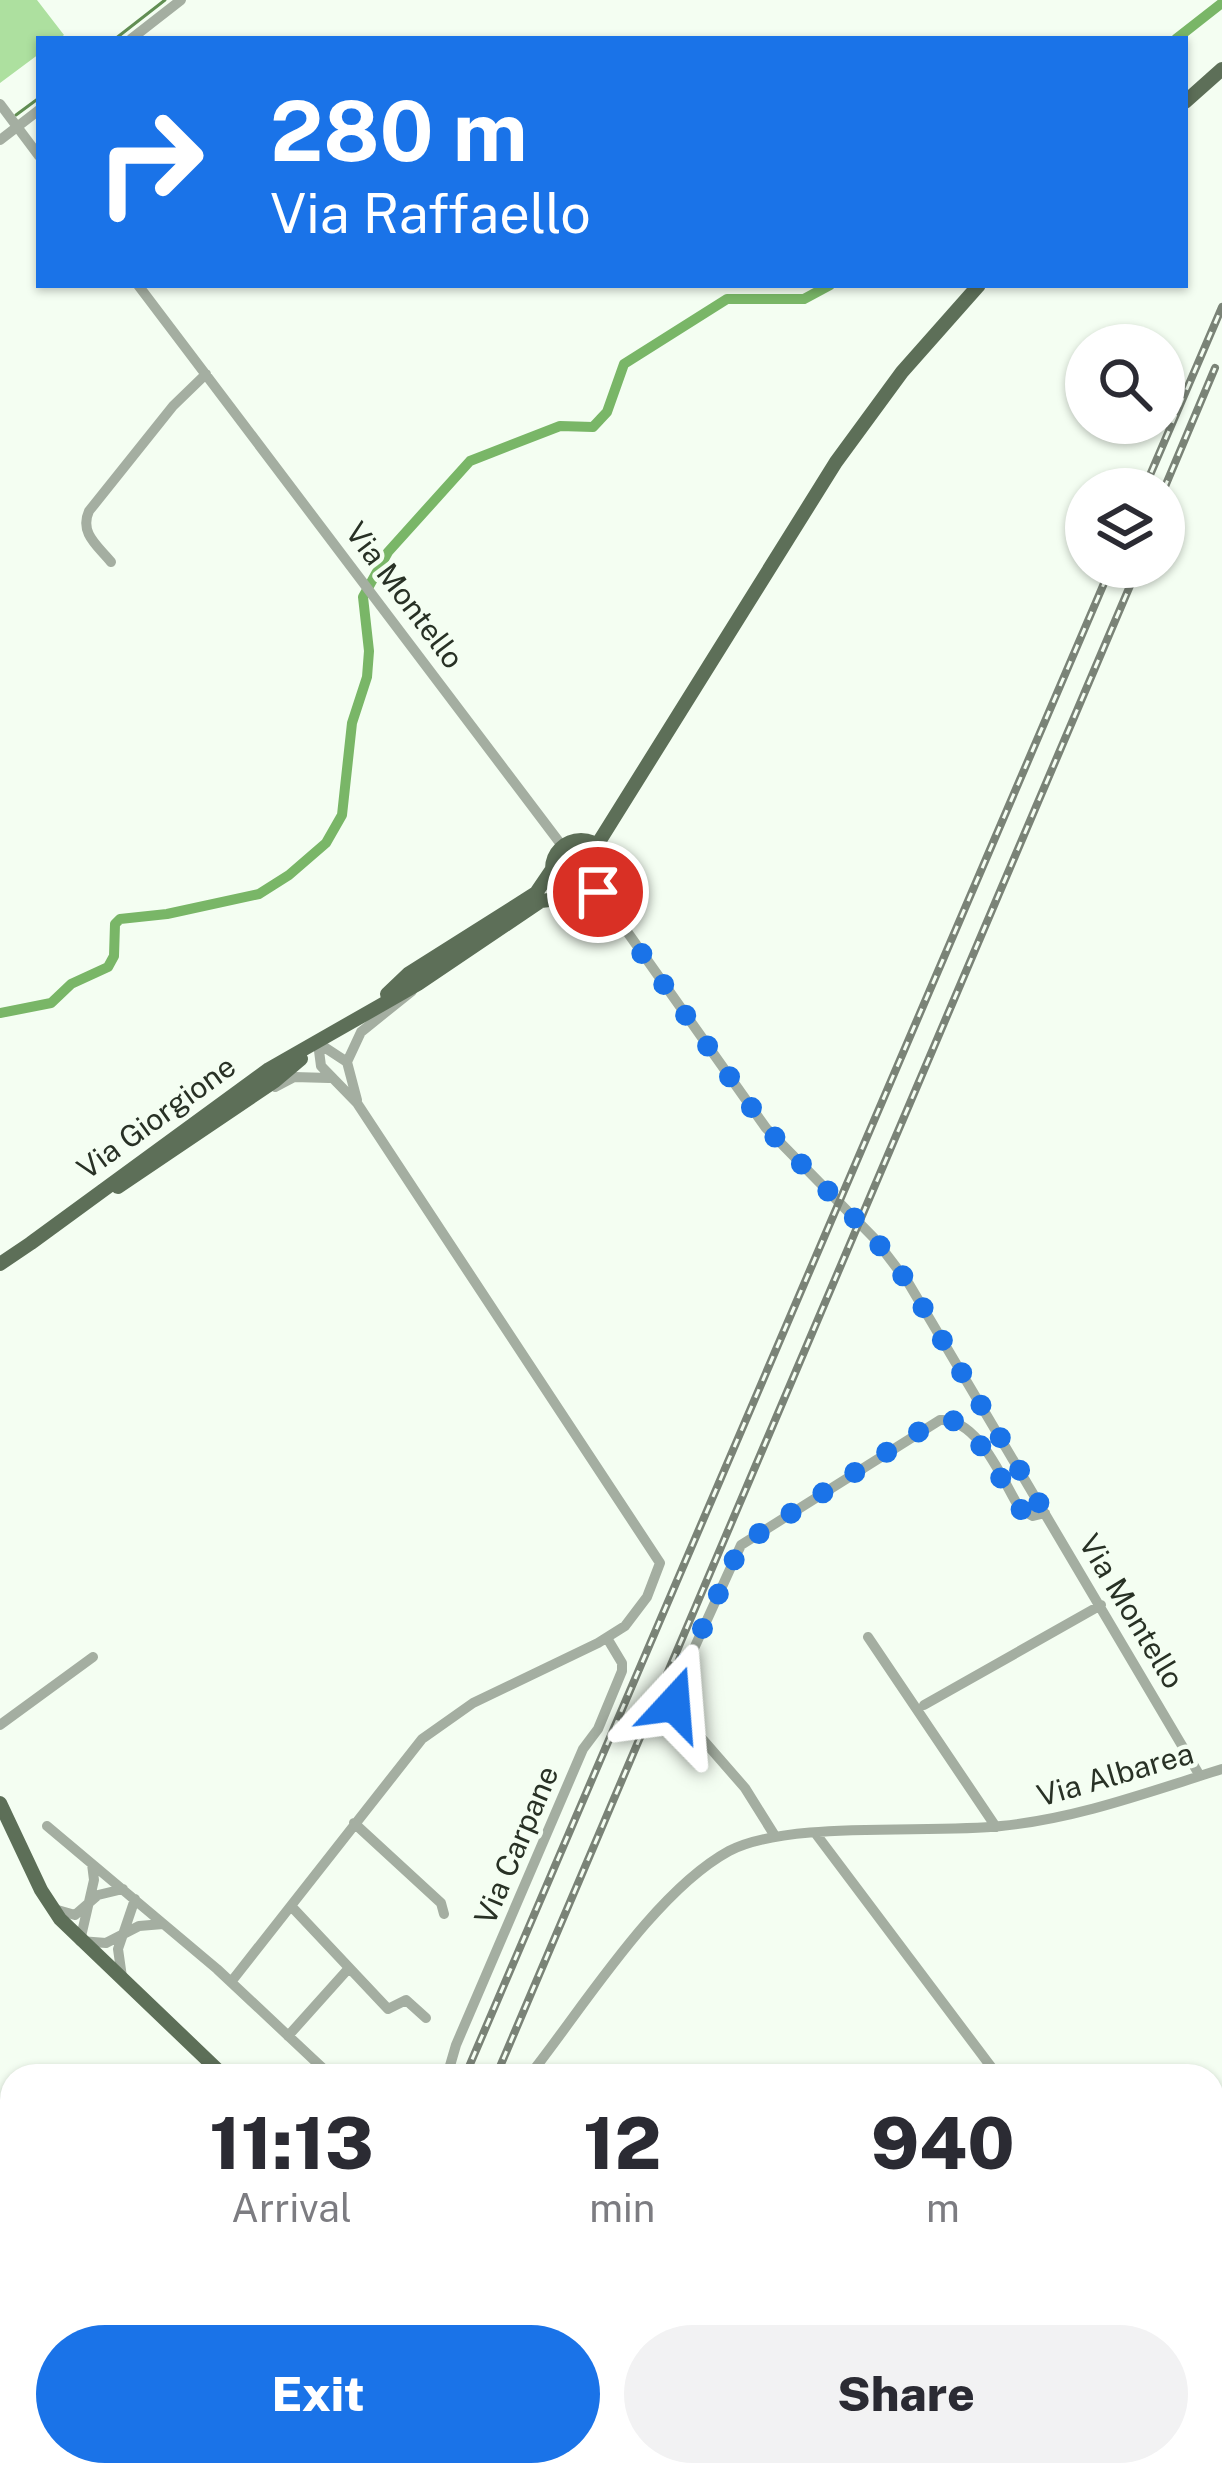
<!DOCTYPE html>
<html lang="en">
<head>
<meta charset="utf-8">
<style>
	:root { --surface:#fff; --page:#f2f2f3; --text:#2b2b33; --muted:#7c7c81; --accent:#1a73e8 }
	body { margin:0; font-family:"Public Sans",sans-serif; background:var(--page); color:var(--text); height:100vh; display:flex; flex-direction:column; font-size:45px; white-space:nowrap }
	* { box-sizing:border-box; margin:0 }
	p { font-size:39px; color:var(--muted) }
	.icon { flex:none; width:66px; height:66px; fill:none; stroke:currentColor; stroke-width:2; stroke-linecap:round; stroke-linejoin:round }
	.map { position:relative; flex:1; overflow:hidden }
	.details { position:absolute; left:0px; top:2064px; width:1224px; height:423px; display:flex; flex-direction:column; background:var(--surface); border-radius:36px 36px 0 0; box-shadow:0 3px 9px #0004 }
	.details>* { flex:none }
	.banner { position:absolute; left:36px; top:36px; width:1152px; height:252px; border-radius:0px; box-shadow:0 3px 9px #0004; background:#1a73e8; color:#fff; overflow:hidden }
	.buttons { position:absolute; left:1065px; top:324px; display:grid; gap:24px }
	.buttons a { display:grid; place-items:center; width:120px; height:120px; border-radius:50%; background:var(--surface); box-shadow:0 3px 9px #0004; font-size:60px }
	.pin { position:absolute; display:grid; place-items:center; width:102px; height:102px; color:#fff; margin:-51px; border:6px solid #fff; border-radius:50%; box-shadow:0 3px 12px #0007 }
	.me { position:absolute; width:132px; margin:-66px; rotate:19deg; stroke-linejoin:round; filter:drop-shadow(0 0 9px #0008) }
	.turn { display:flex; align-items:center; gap:42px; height:252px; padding:0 36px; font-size:54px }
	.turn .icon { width:156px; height:156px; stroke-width:2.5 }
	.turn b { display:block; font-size:84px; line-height:102px }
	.eta { display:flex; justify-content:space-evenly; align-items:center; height:204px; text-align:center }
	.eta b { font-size:72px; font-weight:800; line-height:84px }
	.button { display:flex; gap:24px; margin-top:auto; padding:24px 36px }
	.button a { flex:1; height:138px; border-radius:72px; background:var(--accent); color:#fff; font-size:48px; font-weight:800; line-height:138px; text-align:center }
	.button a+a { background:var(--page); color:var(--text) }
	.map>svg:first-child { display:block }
	.green { fill:#ade09f }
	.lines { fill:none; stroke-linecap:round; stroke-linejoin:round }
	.stream { stroke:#618e53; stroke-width:3 }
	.canal { stroke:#79b667; stroke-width:10 }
	.minor { stroke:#a4aea1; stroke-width:10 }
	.major { stroke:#5d6f58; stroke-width:14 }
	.rail-casing { stroke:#7a8377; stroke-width:8 }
	.rail { stroke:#f4fef2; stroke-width:3; stroke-dasharray:9; stroke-linecap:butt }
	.route { stroke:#1a73e8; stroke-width:21; stroke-dasharray:0 37.8 }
	.labels { text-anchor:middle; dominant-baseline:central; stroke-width:9; stroke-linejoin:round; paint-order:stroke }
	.street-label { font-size:30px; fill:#283125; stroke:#f4fef2 }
</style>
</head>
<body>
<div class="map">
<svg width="1222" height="2485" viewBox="0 0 1222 2485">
	<rect width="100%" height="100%" fill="#f4fef2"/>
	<path class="green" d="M0,0H37L64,35L59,39H39V54L0,83Z
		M562 869a20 20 0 1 1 40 0a20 20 0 1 1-40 0Z
		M333,2475H588L602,2485H328Z"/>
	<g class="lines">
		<path class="stream" d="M115,39L165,0
			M16,115L39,98"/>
		<path class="canal" d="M1176,39L1222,3
			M0,1013L51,1003L71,984L108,967L114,956L115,924L120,919L167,914L259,894L289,875L326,843L342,815L352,723L367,677L369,651L363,597L388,552L470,461L560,426L593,427L607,412L624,364L727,299H804L830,285"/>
		<path class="minor" d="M131,39L181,0
			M0,104L39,156
			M0,140L39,110
			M138,285L563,847
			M111,562C98,546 79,533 89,511L173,406L206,374
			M599,892L766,1128L874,1238L909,1284L1200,1776
			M318,1043L347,1062L357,1100
			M347,1062L361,1032L412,991
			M275,1087L294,1077L329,1078
			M868,1637L996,1827
			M924,1705L1101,1605
			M0,1725L93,1657
			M354,1823L441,1903L444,1914
			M47,1826L217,1969L331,2076
			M816,1834L998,2076
			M775,1836L745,1788L677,1710L672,1697L741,1545L940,1420C979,1418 1002,1480 1020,1509L1033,1516L1045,1513
			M92,1864L94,1880L80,1941L106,1943L139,1926L163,1924
			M291,1906L388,2009L406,2000L426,2018
			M54,1909L75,1915L98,1895L123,1889
			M122,1977L118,1949L135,1899
			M231,1982L422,1739L473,1703L598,1643L625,1626L647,1597L660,1563L357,1103L321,1066L318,1043
			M288,2036L349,1968
			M447,2076L456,2045L583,1749L598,1729L622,1671V1663L607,1638
			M529,2076C583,2008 654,1892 729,1851C788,1820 929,1834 1001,1826C1079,1818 1148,1792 1222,1769
			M669,2475L676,2482L692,2485
			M719,2475L729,2485
			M619,2484L654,2475
			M215,2485L222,2475
			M661,2485L662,2475
			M692,2485L708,2475
			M808,2485L815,2475
			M959,2485L969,2475"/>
		<path class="major" d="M1185,102L1222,69
			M552 869a29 29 0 1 1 58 0a29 29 0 1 1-58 0Z
			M597,845L836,462L902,372L979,285
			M387,994L408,974L536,893L553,868
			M118,1187L275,1081L301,1059
			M31,1243L269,1069L418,984L541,901L574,897
			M0,1264L34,1241
			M0,1803L41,1890L60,1919L224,2076
			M605,2475L622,2485"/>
		<g class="rail-casing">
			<path id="rail" d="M1144,489L1222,307
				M1164,489L1215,368
				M465,2076L1111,567
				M496,2076L1138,567
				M290,2485L294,2475
				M314,2485L319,2475"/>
		</g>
		<use href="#rail" class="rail"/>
	</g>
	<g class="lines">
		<path class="route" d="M598,892L766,1128L874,1238L909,1284L1045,1513L1034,1516L1020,1509L979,1443L969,1430L952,1420L931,1424L741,1545L675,1688L674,1704"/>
	</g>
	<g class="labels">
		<g class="street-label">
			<text transform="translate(405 595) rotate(53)">Via Montello</text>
			<text transform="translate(156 1117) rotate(-36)">Via Giorgione</text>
			<text transform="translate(1132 1611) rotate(59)">Via Montello</text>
			<text transform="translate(1115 1774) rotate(-16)">Via Albarea</text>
			<text transform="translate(516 1845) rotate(-67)">Via Carpane</text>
		</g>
	</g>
</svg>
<div class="buttons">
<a><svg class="icon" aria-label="search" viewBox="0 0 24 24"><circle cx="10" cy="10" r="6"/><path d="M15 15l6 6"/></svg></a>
<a><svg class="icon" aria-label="layers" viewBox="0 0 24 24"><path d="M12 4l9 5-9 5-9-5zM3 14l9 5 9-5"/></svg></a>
</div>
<div class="pin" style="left:598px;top:892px;background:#d93025"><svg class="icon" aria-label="arrive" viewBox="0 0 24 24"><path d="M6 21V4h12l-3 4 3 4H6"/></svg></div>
<svg class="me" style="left:674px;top:1704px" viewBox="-20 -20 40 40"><path d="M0-17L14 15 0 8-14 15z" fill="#1a73e8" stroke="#fff" stroke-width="4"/></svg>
<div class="banner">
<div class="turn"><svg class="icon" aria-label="right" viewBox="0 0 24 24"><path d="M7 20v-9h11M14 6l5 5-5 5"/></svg><div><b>280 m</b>Via Raffaello</div></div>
</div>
<section class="details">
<div class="eta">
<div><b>11:13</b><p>Arrival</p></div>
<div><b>12</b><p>min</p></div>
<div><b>940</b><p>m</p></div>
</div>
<div class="button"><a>Exit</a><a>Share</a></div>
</section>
</div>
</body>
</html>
